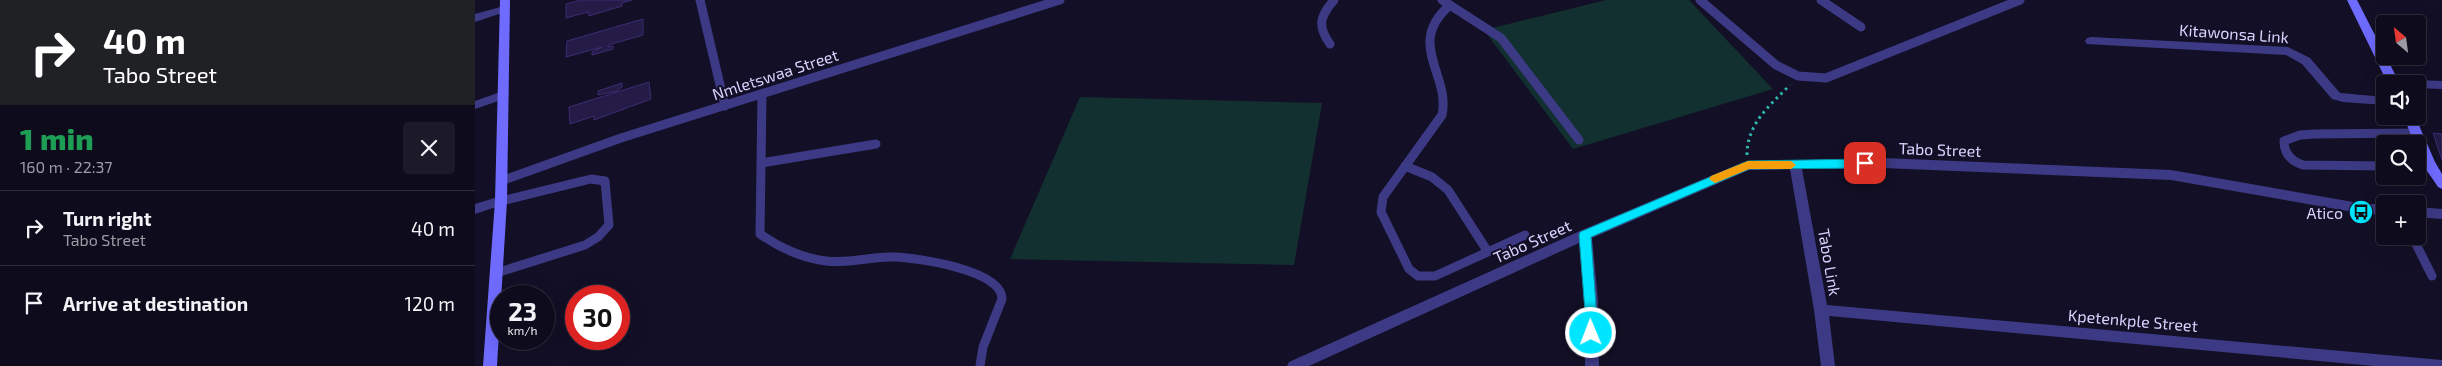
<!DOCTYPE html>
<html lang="en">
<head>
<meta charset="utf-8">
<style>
	:root { --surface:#0e0b1c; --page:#1c1929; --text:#f1f3f6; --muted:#9b9ba3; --line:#2e2b3b }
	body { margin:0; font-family:"Exo 2",sans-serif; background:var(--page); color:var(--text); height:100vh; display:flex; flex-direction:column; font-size:19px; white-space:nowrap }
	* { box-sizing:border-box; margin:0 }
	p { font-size:16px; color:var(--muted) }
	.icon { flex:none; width:28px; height:28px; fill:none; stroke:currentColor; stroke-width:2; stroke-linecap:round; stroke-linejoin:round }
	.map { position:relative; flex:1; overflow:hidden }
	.details { display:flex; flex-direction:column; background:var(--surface); width:475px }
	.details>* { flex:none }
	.top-card { background:#202124; color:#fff; overflow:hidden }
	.needle { width:32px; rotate:331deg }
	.buttons { position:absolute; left:1901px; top:15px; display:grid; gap:10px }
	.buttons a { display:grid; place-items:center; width:50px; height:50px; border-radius:5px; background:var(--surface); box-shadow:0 5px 20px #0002,0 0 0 1px var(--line); font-size:25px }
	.speed { position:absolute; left:15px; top:285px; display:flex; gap:10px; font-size:25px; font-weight:700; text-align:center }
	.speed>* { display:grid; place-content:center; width:65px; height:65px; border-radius:50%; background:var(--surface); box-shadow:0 5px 20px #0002,0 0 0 1px var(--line); line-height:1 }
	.speed small { font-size:12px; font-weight:400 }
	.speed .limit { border:8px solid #d22; background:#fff; color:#111 }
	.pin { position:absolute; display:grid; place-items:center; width:42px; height:42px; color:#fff; margin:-21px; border-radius:10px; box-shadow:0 2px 8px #0006 }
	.me { position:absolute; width:55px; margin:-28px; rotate:359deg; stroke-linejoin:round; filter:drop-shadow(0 0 4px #0008) }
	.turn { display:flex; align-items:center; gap:18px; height:105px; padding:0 20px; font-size:22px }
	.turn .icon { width:65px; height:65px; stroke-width:2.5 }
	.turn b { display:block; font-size:35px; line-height:42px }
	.round { display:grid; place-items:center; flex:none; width:52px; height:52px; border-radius:5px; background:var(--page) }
	.summary { display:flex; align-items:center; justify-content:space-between; height:85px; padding:0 20px }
	h1 { font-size:30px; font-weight:800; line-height:38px; color:#1e9e55 }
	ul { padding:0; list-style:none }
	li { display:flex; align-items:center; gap:15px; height:75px; padding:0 20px; border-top:1px solid var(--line) }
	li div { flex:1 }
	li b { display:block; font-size:19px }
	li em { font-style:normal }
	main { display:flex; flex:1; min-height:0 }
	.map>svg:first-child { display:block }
	.green { fill:#12302f }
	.building { fill:#241b47; stroke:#3b2d73 }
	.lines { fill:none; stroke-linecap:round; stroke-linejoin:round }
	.path { stroke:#2fb8b0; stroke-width:3; stroke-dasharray:2.5 4; stroke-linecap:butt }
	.lane { stroke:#3d3a85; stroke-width:9 }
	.street { fill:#3d3a85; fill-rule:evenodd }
	.secondary { fill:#6f6bff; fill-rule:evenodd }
	.route { fill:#00e5ff; stroke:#0095a6 }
	.slow { fill:#f59e0b }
	.labels { text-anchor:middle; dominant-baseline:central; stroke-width:4; stroke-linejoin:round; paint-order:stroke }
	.street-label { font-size:16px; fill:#d9d4ff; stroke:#130f26 }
	.poi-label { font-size:16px; fill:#d9d4ff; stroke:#130f26; text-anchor:end }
</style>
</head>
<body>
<main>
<section class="details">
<div class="top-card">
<div class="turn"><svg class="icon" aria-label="right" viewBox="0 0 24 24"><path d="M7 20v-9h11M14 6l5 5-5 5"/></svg><div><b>40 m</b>Tabo Street</div></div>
</div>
<div class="summary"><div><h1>1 min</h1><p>160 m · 22:37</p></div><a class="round"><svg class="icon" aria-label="close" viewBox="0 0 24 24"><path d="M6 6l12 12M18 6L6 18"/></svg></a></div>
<ul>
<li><svg class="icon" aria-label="right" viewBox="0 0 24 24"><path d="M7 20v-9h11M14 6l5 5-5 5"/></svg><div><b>Turn right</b><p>Tabo Street</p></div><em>40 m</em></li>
<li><svg class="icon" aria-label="arrive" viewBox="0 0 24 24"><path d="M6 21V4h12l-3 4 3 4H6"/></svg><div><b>Arrive at destination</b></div><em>120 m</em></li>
</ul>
</section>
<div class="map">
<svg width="1967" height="366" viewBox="0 0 1967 366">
	<rect width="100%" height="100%" fill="#130f26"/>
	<path class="green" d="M1131,0H1214L1298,89L1098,149L1009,30Z
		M605,97L847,103L819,265L535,259Z"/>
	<path class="building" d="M106,0H157L147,3V6L114,16L113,12L91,18V4Z
		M168,19V35L133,45V47L138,46V49L117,55V52L127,47L91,57L92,41Z
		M174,82L176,99L119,120V116L95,124L94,107Z
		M147,83V87L142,91L123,95V91Z
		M1958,133L1967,134V160Z"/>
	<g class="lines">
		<path class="path" d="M1272,155C1272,124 1294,106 1315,85"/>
		<path class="lane" d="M225,0L250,106
			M967,0L1026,38L1104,140
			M1225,0L1301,65L1323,76L1351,78L1545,0
			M1346,0L1386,27
			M975,5C930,44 976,75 967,115L908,197L906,212L934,269L943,276H960L1050,235
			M855,44C842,26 845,16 859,0
			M287,94L285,234C305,248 327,258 351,261C375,264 397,256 420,257C443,258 527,270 527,299L508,347L505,366
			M286,163L401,144
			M930,166L957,177L973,190L1013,252
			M1910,166L1828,165C1816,161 1809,154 1809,141L1825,135L1839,134L1941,133
			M1942,167H1956
			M26,181L146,138L585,0
			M1937,236L1957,276
			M21,273L110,245L123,237L134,225L130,181L116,179L26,201"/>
		<path class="street" d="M29,6L33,7L34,9L33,11L0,22V14Z
			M1616,37L1813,47L1835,58L1865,93L1910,97V105L1868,102L1857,99L1827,64L1811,55L1612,44L1610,41L1612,38Z
			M1918,79L1967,81V89L1942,88V84H1913L1914,80Z
			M28,91L34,95L32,98L0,109V101Z
			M1408,158L1696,170L1884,203L1910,205V215L1884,213L1696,180L1408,168L1327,169L1352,305L1967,360V366H1899L1354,316L1360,366H1346L1339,310L1315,169L1274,170L1117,238L1123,301L1124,366H1110L1109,301L1104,243L834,366H812L814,362L1105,231L1269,162Z
			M26,196L30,198L32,201L30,204L0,214V204Z
			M1942,207L1967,209V219L1942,217Z"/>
		<path class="secondary" d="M25,0H35L32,201L22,366H8L20,201Z
			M1872,0H1882L1925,84H1913Z
			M1928,116H1940L1960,162L1967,174V189L1963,187C1955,174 1942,160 1942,144H1940Z"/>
	</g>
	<path class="route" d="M1390,159L1396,163L1390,168L1274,169L1116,237L1123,333L1116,339L1112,337L1104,235L1105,232L1273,161Z"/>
	<path class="slow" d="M1273,161H1316L1321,165L1316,169H1274L1240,183L1234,179L1236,176Z"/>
	<defs>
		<g id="bus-disc" transform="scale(1.25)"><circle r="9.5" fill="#00e5ff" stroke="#130f26"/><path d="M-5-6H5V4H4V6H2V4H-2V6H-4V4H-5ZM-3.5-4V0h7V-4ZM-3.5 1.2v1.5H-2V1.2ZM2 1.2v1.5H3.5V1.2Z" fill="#111"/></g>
	</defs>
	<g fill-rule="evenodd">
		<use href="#bus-disc" x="1886" y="212"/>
	</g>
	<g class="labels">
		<g class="street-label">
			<text transform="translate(1759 33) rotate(4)">Kitawonsa Link</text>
			<text transform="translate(300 74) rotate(-18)">Nmletswaa Street</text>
			<text transform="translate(1465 149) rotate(2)">Tabo Street</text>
			<text transform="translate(1057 241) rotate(-24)">Tabo Street</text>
			<text transform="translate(1355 262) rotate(80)">Tabo Link</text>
			<text transform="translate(1658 320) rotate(5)">Kpetenkple Street</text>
		</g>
		<g class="poi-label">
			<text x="1868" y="212">Atico</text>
		</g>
	</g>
</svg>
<div class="buttons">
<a><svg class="needle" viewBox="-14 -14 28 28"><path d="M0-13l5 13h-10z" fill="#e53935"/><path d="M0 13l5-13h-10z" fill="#9b9ba3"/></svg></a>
<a><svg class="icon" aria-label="sound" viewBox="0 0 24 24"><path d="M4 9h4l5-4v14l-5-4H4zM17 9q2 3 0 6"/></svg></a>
<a><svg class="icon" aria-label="search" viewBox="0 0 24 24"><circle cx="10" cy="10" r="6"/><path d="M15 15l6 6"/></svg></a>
<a>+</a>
</div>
<div class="speed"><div>23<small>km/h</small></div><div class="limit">30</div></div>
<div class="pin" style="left:1390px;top:163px;background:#d93025"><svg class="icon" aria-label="arrive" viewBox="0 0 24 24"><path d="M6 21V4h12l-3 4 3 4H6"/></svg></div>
<svg class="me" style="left:1116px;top:333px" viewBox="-20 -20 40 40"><circle r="17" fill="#00e5ff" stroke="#fff" stroke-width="3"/><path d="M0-11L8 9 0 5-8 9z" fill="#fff"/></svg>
</div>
</main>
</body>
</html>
